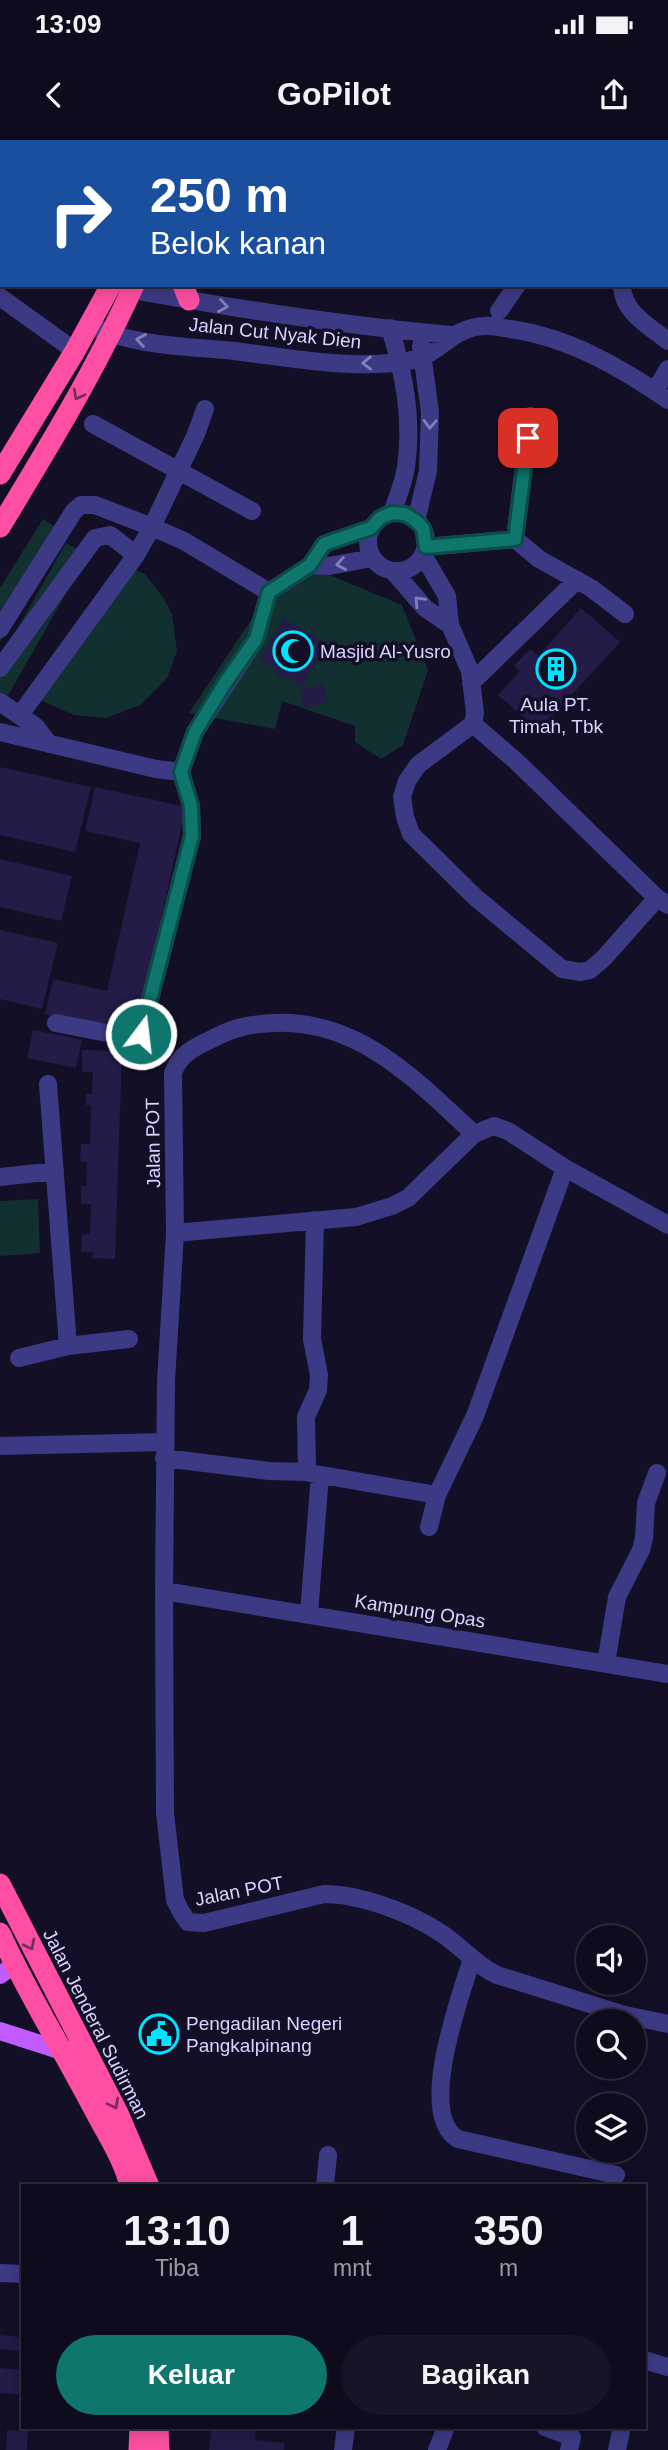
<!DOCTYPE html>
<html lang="id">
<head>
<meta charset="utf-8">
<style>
	:root { --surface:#0e0b1c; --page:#171425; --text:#f1f3f6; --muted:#9b9ba3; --line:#2e2b3b; --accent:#0f766e }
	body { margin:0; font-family:Arial,sans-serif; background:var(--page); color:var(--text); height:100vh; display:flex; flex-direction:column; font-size:26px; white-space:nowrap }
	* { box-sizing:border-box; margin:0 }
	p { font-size:23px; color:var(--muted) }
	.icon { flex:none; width:38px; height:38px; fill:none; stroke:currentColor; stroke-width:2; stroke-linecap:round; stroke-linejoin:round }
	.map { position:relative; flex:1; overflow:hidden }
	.details { position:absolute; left:21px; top:2044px; width:625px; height:245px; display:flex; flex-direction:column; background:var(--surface); border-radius:0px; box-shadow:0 4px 18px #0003,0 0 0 2px var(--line) }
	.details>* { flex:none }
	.hud { position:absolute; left:0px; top:0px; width:668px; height:147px; box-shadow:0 4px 18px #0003,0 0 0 2px var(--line); background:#1a4fa0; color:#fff; overflow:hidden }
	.fabs { position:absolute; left:576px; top:1785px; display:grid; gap:14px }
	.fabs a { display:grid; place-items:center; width:70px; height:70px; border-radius:50%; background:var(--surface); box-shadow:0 4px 18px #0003,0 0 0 2px var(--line); font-size:35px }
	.pin { position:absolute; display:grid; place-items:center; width:60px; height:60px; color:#fff; margin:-30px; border-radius:14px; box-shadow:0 4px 10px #0006 }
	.me { position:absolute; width:77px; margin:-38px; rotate:15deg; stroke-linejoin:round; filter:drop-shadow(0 0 5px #0008) }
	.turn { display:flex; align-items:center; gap:24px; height:147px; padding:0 35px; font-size:32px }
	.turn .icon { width:91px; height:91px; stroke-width:2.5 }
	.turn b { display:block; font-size:49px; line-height:60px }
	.eta { display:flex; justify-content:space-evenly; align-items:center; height:119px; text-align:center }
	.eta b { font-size:42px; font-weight:800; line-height:49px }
	.button { display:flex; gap:14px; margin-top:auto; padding:14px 35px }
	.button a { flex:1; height:80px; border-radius:42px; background:var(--accent); color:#fff; font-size:28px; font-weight:800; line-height:80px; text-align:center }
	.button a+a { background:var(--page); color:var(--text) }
	.status { display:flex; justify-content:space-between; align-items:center; height:49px; padding:0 35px; background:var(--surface); direction:ltr }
	.status svg { height:19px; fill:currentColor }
	header { display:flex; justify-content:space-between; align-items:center; height:91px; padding:0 35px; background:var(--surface); font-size:32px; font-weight:800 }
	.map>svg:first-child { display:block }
	.green { fill:#12302f }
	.building { fill:#241b47 }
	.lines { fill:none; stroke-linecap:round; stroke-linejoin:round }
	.minor { stroke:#3d3a85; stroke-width:18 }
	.major { stroke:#c25bff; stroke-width:18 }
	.highway { stroke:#ff4fa3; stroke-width:21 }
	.oneway { stroke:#837fbc }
	.oneway2 { stroke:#7d2c5e }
	.route-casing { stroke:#0a4d48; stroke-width:18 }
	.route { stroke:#0f766e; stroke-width:12 }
	.labels { text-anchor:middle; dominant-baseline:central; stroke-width:7; stroke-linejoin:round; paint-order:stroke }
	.street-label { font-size:19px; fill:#d9d4ff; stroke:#130f26 }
	.poi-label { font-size:19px; fill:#d9d4ff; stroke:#130f26; text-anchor:start }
</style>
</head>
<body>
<div class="status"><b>13:09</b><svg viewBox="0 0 49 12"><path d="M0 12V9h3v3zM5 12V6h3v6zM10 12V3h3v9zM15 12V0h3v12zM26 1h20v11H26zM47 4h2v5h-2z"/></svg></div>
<header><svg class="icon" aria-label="back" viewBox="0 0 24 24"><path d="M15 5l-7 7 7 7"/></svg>GoPilot<svg class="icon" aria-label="share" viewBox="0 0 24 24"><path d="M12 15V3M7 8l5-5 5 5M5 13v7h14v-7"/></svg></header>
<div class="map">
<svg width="668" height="2310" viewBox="0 0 668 2310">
	<rect width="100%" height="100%" fill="#130f26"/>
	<path class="green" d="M43,379L67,394L0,502V448Z
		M66,403L88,415L2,566L0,565V519Z
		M121,423L145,434L164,459L172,475L177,511L167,538L140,565L106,578L74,575L38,559Z
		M305,425L402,465L428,530L403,605L381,619L355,602V586L282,561L275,589L189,573L265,459Z
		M38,1059L40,1113L0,1116V1061Z"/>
	<path class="building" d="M581,468L620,502L539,591L498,555L520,531L514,526L530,509L538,516Z
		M284,478L327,504L302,546L286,536L285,539L273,532L275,529L259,519Z
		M323,544L328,562L305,568L300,549Z
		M0,627L91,647L75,712L0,695Z
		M95,647L186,667L135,895L45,874L53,839L107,851L140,703L85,691Z
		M0,719L72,736L61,781L0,767Z
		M0,790L58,803L42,869L0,859Z
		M33,890L82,900L76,928L27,918Z
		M82,910L122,911L115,1119L92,1118L93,1112H81L82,1094L90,1095L91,1064H81V1046H86L87,1022L80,1021L81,1004H90L91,966L86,965V954H92L93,932H82Z
		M0,2195L20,2197L19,2211L0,2209Z
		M0,2228L23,2230V2255L0,2253Z
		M211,2287H256L255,2300L285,2303L284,2310H209Z
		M7,2290L28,2291L27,2310H6Z"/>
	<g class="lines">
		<path class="minor" d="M474,0L479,2
			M242,2H245
			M563,2L564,0
			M667,69L668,70
			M667,112L668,111
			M123,145L132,150C238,169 344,186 451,195
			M622,145C622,172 649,186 668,201
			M0,157L75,211
			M499,171L517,145
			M89,185C132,206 186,206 234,211C291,218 351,230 408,221C440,216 449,188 484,186C492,185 501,188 510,189C568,197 620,227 668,260
			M390,188C404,234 413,278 406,327C404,342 397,358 392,373
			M655,251L668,229
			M205,269L196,294L152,387L184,401L269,452
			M93,284L252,371
			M368 402a29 29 0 1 1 58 0a29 29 0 1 1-58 0Z
			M416,381L428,331L430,272L421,206
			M515,399L539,419L591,448L625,474
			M426,407L515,399L530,276
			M423,415L447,456L450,485L470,531L475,573L473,584L517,622L657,758L668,765
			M311,425L329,426L372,418
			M393,431L425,468L450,485
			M0,489L74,371L81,365H95L152,387L136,415L20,575
			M0,528L95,398L110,395L136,415
			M471,543L577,440
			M0,562L36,587L49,604
			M473,584L418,625L407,641L402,657L405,677L411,694L475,757L562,829L581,832L590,830L604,818L657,758
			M0,592L156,629L181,632L195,592L256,499L269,452L311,425L324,404L371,388
			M56,883L127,897H134L141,894L192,696L191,666L181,632
			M48,944L68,1206
			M474,994C416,940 359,879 273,883C252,884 235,887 216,897C198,906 180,912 173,933L175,1093L166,1241L164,1451L165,1673L175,1760L181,1772L188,1782L204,1783L324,1754C360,1754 411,1773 441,1793C461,1806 475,1825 497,1835L625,1875L668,1884
			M0,1037L55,1031
			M175,1093L356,1077L392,1066L408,1058L474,994L494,986L508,991L565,1028L668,1085
			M19,1218L68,1206L129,1199
			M0,1306L165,1302
			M164,1318L269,1331L307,1332L306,1277L318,1250L319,1235L312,1199L315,1080
			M310,1333L437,1355
			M429,1387L437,1355L475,1276L565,1028
			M164,1451L668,1534
			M309,1473L320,1335
			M606,1523L617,1457L641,1410L644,1398L646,1363L657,1333
			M472,1819C461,1854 416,1975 458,1999L616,2035
			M325,2046L328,2015
			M0,2133L23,2134
			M644,2220L668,2227
			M545,2287L572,2297L569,2310
			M343,2310L346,2287
			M437,2310L446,2287
			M617,2310L622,2287"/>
		<path class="major" d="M0,1835L14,1825
			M0,1891L65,1912L69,1910"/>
		<path class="highway" d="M154,2V0
			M177,2L178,0
			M183,145L189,160
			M0,334L75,211L111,145
			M0,387C48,308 96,229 134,145
			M0,1744L118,1973L149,2046
			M0,1793C28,1855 65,1913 96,1973C108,1996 124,2020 130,2046
			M158,2287L159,2310
			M139,2310L140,2287"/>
	</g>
	<defs><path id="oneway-chevron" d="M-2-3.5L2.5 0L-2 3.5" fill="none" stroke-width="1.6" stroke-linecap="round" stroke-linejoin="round" transform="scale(1.75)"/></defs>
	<g class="oneway">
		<use href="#oneway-chevron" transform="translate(223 166) rotate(10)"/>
		<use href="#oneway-chevron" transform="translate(141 200) rotate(-171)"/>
		<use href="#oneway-chevron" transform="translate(367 223) rotate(179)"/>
		<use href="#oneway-chevron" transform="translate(430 284) rotate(92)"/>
		<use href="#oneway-chevron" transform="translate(341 424) rotate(170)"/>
		<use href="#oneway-chevron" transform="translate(419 461) rotate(-133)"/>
	</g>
	<g class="oneway2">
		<use href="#oneway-chevron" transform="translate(78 255) rotate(118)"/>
		<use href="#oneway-chevron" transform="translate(30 1805) rotate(63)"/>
		<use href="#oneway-chevron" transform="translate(114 1964) rotate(62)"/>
	</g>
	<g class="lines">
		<g class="route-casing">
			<path id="route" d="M141,894L192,696L191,666L181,632L195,592L225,543L256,499L269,452L310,425L324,404L371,388L380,378L392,373L405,374L416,381L423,388L426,407L515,399L528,298"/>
		</g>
		<use href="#route" class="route"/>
	</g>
	<defs>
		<g id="mosque-ring" transform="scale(2.0125)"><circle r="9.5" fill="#130f26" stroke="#00e5ff" stroke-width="1.5"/><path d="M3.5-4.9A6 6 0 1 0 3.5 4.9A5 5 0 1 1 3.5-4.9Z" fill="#00e5ff"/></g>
		<g id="building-ring" transform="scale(2.0125)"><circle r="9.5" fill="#130f26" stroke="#00e5ff" stroke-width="1.5"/><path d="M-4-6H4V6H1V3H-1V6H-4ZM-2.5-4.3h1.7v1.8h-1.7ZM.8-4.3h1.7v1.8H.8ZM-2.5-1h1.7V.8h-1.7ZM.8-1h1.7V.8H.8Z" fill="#00e5ff"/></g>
		<g id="civic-ring" transform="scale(2.0125)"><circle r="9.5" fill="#130f26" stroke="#00e5ff" stroke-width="1.5"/><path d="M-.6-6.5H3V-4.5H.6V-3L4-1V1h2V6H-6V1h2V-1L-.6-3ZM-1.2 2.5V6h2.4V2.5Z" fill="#00e5ff"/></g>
	</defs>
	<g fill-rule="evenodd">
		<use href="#mosque-ring" x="293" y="511"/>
		<use href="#building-ring" x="556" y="529"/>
		<use href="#civic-ring" x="159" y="1894"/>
	</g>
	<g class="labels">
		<g class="street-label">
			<text transform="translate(275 193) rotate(6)">Jalan Cut Nyak Dien</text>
			<text transform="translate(153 1003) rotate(-91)">Jalan POT</text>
			<text transform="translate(420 1471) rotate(9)">Kampung Opas</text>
			<text transform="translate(239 1751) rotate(-11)">Jalan POT</text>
			<text transform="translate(96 1884) rotate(63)">Jalan Jenderal Sudirman</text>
		</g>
		<g class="poi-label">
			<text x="320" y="511">Masjid Al-Yusro</text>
			<text x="556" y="564" text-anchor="middle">Aula PT.<tspan x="556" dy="22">Timah, Tbk</tspan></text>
			<text x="186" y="1883">Pengadilan Negeri<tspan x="186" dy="22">Pangkalpinang</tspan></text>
		</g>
	</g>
</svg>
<div class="fabs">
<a><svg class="icon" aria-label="sound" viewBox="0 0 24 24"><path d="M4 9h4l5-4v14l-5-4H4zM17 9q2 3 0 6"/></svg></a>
<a><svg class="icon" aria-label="search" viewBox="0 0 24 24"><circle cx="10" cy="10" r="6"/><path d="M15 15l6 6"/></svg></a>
<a><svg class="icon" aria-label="layers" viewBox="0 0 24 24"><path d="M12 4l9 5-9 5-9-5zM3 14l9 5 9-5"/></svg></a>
</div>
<div class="pin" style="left:528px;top:298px;background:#d93025"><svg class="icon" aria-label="arrive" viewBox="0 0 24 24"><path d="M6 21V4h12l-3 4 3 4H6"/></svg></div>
<svg class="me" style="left:141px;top:894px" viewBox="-20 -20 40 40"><circle r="17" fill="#0f766e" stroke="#fff" stroke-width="3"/><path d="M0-11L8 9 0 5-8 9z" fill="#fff"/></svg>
<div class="hud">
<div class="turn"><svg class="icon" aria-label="right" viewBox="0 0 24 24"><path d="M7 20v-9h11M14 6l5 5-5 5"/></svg><div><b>250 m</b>Belok kanan</div></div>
</div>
<section class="details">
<div class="eta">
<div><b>13:10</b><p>Tiba</p></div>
<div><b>1</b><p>mnt</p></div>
<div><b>350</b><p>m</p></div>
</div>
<div class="button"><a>Keluar</a><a>Bagikan</a></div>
</section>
</div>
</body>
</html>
